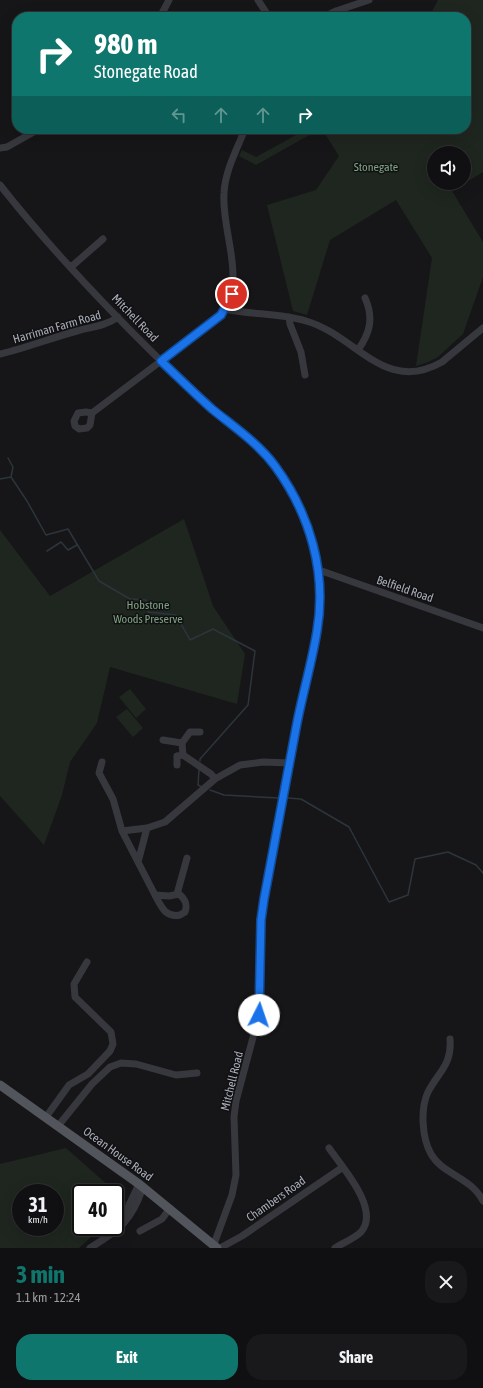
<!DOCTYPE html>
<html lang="en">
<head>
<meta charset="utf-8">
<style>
	:root { --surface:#101012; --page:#19191b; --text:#f1f3f6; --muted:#9c9d9f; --line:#303032; --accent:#0f766e }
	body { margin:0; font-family:"Asap Condensed",sans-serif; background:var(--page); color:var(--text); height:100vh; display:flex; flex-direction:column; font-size:15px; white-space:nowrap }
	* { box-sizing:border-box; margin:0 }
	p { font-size:13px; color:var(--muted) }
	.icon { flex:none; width:22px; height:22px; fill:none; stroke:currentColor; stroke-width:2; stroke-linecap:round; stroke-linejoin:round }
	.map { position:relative; height:1248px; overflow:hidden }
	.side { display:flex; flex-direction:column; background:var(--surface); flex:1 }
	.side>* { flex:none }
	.guide { position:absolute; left:12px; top:12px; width:459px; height:122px; border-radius:16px; box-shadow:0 4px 16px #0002,0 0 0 1px var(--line); background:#0f766e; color:#fff; overflow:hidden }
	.tools { position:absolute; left:427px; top:146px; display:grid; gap:8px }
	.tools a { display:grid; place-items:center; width:44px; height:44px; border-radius:50%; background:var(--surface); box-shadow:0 4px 16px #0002,0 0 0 1px var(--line); font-size:20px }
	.speed { position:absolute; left:12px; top:1184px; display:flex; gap:8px; font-size:20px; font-weight:700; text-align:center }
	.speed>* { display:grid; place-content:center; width:52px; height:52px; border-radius:50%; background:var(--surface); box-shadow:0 4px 16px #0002,0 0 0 1px var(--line); line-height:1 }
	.speed small { font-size:10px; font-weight:400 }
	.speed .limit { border:2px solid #111; border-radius:6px; background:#fff; color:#111 }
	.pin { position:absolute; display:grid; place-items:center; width:34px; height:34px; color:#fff; margin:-17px; border:2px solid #fff; border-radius:50%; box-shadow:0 1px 4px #0007 }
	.me { position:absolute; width:44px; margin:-22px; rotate:4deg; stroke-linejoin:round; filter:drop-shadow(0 0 3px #0008) }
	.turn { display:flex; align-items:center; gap:14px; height:84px; padding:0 16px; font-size:18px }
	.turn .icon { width:52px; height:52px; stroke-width:2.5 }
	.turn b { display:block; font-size:28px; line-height:34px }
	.lanes { display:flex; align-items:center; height:38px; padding:0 16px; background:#0003; justify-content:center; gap:20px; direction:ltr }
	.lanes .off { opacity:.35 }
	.round { display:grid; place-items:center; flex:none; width:42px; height:42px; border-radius:16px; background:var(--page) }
	.headline { display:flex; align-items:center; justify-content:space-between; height:68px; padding:0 16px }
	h1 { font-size:24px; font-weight:700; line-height:30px; color:var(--accent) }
	.cta { display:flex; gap:8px; margin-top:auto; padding:8px 16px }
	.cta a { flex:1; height:46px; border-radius:16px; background:var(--accent); color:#fff; font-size:16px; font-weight:700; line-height:46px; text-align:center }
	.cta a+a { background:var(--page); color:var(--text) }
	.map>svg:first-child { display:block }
	.green { fill:#1e261f; fill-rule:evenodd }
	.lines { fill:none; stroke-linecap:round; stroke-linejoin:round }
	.stream { stroke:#2c353c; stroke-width:1.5 }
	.minor { stroke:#37383d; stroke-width:7 }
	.major { stroke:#53555c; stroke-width:9 }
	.route-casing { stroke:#114b97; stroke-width:10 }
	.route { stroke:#1a73e8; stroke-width:7 }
	.labels { text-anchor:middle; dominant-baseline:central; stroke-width:3; stroke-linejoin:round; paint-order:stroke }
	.park-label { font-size:12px; fill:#7fa381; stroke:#111113 }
	.street-label { font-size:12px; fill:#a8adb8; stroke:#111113 }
</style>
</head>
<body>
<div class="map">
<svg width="483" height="1248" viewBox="0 0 483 1248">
	<rect width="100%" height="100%" fill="#161618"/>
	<path class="green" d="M438,0H483V172L452,191L483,242V277L463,334L438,357L428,362L416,366L432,258L396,200L330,240L307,315L293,311L267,205L316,190L339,156L322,129H466V17H429ZM434,153H464V183H434Z
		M307,129H320L256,165L239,156L242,150L256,157Z
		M184,519L213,606L245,654L237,704L110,667L97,723L70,762L62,795L44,845L0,796V530L50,596Z
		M130,689L146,709L136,718L119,697Z
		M127,709L143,728L133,737L116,717Z
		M66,1148L127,1202L115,1214V1193H81V1227H102L79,1248H0V1164ZM21,1193H55V1227H21Z"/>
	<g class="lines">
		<path class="stream" d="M8,458L13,467L11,477
			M0,479L11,477L27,501L46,535L68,529L99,581L130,599L146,600L148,612L176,615L190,640L213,629L255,651L248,705L200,759V761
			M47,551L61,542L68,550L77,545
			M199,770L198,785L202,787
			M210,790L224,795L279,798
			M288,798L301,799L349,827L389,902L408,895L415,859L448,852L476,865L483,873"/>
		<path class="minor" d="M258,0L269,17
			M160,17L169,0
			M324,17L336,11L369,0
			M0,148L7,147L39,129
			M0,185C48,246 105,306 160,360C177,377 194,394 212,409C231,424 250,438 267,456C296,488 320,548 320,591C321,630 309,666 301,703C288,768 277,834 263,899L261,920L259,1015L236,1101L234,1117L236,1175L232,1195L214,1244
			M71,267L103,239
			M225,309C252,315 280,313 306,321C356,335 384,395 442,362L483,328
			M289,317L290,324L301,352L305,375
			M358,350C370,333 374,318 365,298
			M0,354C26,348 51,338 77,331C91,327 106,326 118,317
			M86,412L92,413L90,425L87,428L79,429L75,426L74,421L78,413Z
			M92,413L214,321C252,286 221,237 224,193C225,171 237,149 245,129
			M319,570L483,628
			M200,732H190L182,743L183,755L211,774L215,779
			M163,740L182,743
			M102,762L99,773L113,799L122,831L155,895L169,896L179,894C185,899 188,904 185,912L180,915C165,918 161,906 155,895
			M177,765V756L183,755
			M122,831L147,828L165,822L215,779L240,765L263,762L290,763
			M138,862L147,828
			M177,894L187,858
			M450,1039C452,1065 439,1071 428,1092C420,1109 422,1138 431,1154C443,1175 471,1177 483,1201
			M46,1117L69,1085L88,1074L110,1051L113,1044L111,1032L75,997L74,984L87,962
			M58,1126L92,1084L110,1067L121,1063L136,1064L176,1075L197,1073
			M329,1148C341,1166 381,1209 361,1232C355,1238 343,1243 335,1248
			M120,1224L139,1184
			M140,1231L162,1219L170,1208
			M90,1248C119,1230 132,1221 143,1187
			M220,1248L242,1236L343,1167"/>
		<path class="major" d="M0,1085L139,1184L217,1248"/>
	</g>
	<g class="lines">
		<g class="route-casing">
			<path id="route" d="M232,294L221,315L161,361C178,377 195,394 212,409C234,427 258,443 275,466C310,514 327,572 317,631C312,662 303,692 297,723C286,782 275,840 264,899L261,920L259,1015"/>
		</g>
		<use href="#route" class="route"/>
	</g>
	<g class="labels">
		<g class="park-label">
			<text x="376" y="167">Stonegate</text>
			<text x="148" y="605">Hobstone<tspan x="148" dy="14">Woods Preserve</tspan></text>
		</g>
		<g class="street-label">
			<text transform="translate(135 318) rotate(46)">Mitchell Road</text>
			<text transform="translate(57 327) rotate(-16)">Harriman Farm Road</text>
			<text transform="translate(405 589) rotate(19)">Belfield Road</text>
			<text transform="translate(232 1081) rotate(-76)">Mitchell Road</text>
			<text transform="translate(118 1154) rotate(36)">Ocean House Road</text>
			<text transform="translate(276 1199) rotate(-35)">Chambers Road</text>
		</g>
	</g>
</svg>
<div class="tools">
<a><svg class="icon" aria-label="sound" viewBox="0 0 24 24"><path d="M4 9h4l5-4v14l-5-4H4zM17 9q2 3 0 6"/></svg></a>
</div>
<div class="speed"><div>31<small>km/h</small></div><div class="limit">40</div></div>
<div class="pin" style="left:232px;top:294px;background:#d93025"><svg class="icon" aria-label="arrive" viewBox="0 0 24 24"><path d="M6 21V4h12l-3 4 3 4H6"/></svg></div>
<svg class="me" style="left:259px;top:1015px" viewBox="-20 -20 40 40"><circle r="19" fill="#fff"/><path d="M0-13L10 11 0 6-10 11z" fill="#1a73e8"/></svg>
<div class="guide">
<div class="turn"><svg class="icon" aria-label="right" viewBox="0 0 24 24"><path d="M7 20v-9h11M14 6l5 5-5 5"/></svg><div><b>980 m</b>Stonegate Road</div></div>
<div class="lanes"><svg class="icon off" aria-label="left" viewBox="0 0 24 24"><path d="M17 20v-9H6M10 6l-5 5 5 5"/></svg><svg class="icon off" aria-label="ahead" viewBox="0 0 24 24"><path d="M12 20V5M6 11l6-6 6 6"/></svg><svg class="icon off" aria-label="ahead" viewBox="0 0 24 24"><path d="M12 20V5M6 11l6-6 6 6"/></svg><svg class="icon" aria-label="right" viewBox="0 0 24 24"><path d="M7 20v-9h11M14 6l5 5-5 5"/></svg></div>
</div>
</div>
<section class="side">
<div class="headline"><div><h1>3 min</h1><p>1.1 km · 12:24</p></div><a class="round"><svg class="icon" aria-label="close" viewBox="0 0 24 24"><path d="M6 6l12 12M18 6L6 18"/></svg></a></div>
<div class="cta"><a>Exit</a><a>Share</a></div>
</section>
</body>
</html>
